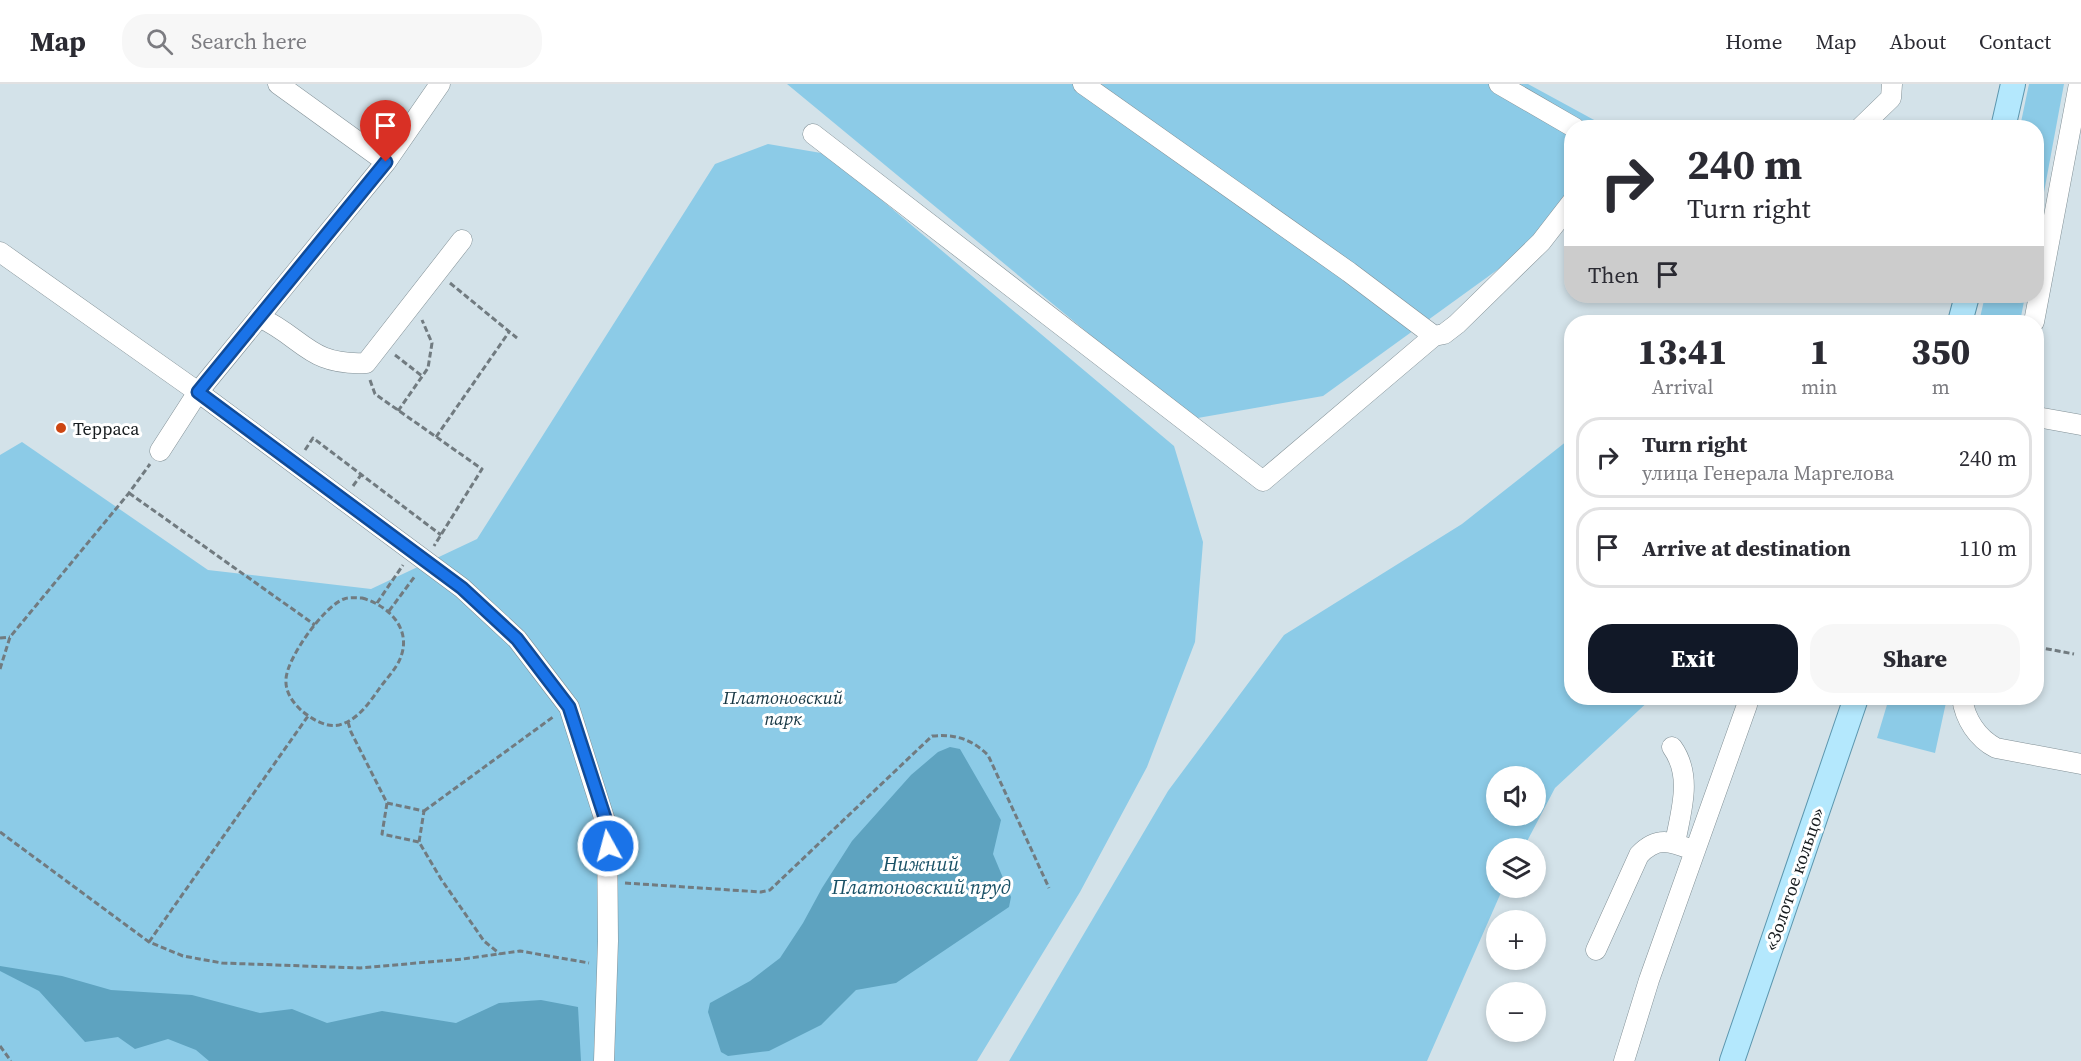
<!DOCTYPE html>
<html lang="en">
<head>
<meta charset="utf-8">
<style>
	:root { --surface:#fff; --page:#f7f7f7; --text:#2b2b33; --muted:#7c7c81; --line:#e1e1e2; --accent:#111827 }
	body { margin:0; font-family:"Source Serif 4",serif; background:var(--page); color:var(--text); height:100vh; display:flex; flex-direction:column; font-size:22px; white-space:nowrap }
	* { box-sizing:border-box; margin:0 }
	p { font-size:20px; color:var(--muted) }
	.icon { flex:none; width:33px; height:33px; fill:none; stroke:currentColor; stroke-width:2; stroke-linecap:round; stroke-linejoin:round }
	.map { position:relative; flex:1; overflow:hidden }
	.panel { position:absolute; left:1564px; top:231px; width:480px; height:390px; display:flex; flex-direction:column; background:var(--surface); border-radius:24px; box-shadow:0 3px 9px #0003 }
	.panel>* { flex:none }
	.top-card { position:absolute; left:1564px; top:36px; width:480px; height:183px; border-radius:24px; box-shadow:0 3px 9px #0003; background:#fff; color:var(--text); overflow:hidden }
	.buttons { position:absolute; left:1486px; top:682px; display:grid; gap:12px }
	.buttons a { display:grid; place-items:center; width:60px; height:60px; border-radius:50%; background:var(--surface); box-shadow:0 3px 9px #0003; font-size:30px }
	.pin { position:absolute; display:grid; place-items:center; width:51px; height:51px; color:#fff; margin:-62px -26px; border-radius:50% 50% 50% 0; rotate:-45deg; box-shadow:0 0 6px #0007 }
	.pin .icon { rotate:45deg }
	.me { position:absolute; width:66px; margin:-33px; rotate:353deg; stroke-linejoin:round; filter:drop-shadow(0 0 4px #0008) }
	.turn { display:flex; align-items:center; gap:21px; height:126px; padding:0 24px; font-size:27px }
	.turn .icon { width:78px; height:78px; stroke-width:2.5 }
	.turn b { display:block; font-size:42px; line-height:51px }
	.then { display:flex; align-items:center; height:57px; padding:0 24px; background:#0003; gap:12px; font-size:22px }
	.eta { display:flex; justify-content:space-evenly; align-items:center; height:102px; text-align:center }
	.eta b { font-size:36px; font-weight:800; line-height:42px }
	.action { display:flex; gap:12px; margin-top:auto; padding:12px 24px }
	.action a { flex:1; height:69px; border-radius:24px; background:var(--accent); color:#fff; font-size:24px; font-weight:800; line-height:69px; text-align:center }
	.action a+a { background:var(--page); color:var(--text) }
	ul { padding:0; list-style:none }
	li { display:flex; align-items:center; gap:18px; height:81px; margin:0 12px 9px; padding:0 12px; border:3px solid var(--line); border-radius:24px }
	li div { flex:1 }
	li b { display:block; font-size:22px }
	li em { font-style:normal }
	header { display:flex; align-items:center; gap:36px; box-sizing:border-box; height:84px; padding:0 30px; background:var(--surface); border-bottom:2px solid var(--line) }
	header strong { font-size:28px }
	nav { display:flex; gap:33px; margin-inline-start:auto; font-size:21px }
	.search { width:420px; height:54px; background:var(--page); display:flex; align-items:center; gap:15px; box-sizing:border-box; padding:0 21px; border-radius:24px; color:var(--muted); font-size:22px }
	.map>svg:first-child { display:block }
	.green { fill:#8ccbe7; fill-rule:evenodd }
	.water { fill:#5ea3c0 }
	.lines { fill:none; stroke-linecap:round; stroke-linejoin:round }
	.minor-casing { stroke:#829096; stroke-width:21 }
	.major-casing { stroke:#5c96ae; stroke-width:26 }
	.path { stroke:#717b80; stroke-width:3; stroke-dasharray:6 3; stroke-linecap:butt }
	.minor { stroke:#fff; stroke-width:20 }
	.major { stroke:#b4e8fd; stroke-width:24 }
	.route-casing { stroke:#114b97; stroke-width:15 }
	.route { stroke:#1a73e8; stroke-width:10 }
	.poi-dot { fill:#cd4612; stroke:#fff; stroke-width:2 }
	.labels { text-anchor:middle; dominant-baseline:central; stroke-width:6; stroke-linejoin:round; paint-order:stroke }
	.poi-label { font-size:18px; fill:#161b1e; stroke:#fff; text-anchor:start }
	.park-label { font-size:18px; font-style:italic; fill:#163643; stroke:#fff }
	.street-label { font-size:18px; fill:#161b1e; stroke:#fff }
	.water-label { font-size:20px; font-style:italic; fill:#195166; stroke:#fff }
</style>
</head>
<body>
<header>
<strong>Map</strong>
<div class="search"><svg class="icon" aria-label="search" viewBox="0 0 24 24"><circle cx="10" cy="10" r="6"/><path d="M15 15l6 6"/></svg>Search here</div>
<nav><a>Home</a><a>Map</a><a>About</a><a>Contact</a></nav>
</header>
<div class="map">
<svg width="2081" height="977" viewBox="0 0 2081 977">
	<rect width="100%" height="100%" fill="#d3e2e9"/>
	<path class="green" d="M787,0H1528L1607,43L1572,44V108L1522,168L1323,312L1192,335Z
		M2029,0H2064L2037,146V44L2020,43Z
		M768,60L827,70L1174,362L1203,458L1195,558L1147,683L1080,808L977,977H0V371L22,358L208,486L371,505L477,455L715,80Z
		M1985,212H2025L2020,238H1979Z
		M1572,353V614H1652L1555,704L1523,765H1497V804H1503L1427,977H1009L1168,707L1284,551L1462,440ZM1497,693H1536V732H1497Z
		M1889,614H1947L1935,669L1877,654Z"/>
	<path class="water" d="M950,663L960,665L1001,736L993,770L1011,813L1009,823L896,899L856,906L821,941L769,967L728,972L721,968L708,928L710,919L750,897L780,874L803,839L822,804L852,757L911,691L938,668Z
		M0,882L62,892L111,906L192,911L260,929L292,925L327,939L382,927L456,939L499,919L541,916L578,923L581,977H209L196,966L168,955L135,965L118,953L85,958L39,907L0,887Z"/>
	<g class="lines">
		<g class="minor-casing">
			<path id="minor" d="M278,0L386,78
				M1083,0L1349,188L1434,252
				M1499,0L1575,44
				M1860,44L1891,14L1892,0
				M813,50L1263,397L1434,252L1444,250L1457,240L1541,158L1572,118
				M0,168L198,308L462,504L517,555L569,623L607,743L608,857L604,977
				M259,233C304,254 309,282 366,279L462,156
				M2034,238L2079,0
				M2037,333L2081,341
				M160,367L198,308L386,78L440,0
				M1962,614C1965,635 1977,654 1996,664L2081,680
				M1672,663C1693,692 1681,727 1675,759
				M1596,866L1639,771C1658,751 1672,758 1695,767
				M1624,977L1649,896L1747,621"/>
		</g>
		<g class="major-casing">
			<path id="major" d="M2003,44L2013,0
				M1960,238L1967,212
				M1732,977L1856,614"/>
		</g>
		<path class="path" d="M450,199L517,254
			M395,271L422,292
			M370,296L375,310L482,385L434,462
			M398,327L428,284L432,259L422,236
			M436,353L509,248
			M305,366L313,354L441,451
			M353,402L361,391
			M129,409L315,541
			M362,514C388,521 413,545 400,575C396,585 386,595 379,605C369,619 358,636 339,641C326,644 312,635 302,627C293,619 285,608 286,595C287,574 324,522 344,515C349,513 356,514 362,514Z
			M377,519L403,481
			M389,527L415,492
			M0,554L10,553
			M2037,563L2074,570
			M0,585L10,553L129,409L150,380
			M348,638L351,648L387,719L424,727L419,758L441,795L484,857L500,870
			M387,719L382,750L419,758
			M424,727L553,633
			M0,748L149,858L183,872L222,879L360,884L463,875L520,867L589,879
			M625,799L761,808L770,806L932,652C956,650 971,655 988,671L1049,804
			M149,858L308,632
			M0,962L11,977"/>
		<use href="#minor" class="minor"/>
		<use href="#major" class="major"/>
	</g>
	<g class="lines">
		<g class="route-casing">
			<path id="route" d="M386,78L198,308L462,504L517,555L569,623L608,743V762"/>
		</g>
		<use href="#route" class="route"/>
	</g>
	<circle class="poi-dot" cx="61" cy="344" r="6"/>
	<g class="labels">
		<g class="poi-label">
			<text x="73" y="344">Терраса</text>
		</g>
		<g class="park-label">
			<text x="783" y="613">Платоновский<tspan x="783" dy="21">парк</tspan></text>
		</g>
		<g class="street-label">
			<text transform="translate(1794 795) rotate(-71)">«Золотое кольцо»</text>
		</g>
		<g class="water-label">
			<text x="921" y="780">Нижний<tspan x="921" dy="23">Платоновский пруд</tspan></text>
		</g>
	</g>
</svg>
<div class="buttons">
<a><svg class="icon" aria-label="sound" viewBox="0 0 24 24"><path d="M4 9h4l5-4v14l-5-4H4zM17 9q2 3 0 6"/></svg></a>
<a><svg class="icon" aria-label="layers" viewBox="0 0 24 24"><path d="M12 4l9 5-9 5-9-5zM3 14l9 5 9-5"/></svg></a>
<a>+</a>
<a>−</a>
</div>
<div class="pin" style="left:386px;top:78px;background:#d93025"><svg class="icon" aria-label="arrive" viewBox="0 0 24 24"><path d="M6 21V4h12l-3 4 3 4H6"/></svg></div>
<svg class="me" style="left:608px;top:762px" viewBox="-20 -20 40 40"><circle r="17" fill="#1a73e8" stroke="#fff" stroke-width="3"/><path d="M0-11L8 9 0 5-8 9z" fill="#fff"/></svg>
<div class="top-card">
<div class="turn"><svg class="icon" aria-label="right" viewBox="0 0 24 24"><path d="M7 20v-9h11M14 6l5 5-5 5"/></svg><div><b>240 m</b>Turn right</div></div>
<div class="then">Then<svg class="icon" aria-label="arrive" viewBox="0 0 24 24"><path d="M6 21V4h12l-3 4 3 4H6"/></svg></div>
</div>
<section class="panel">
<div class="eta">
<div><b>13:41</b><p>Arrival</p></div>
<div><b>1</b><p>min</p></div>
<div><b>350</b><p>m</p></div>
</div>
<ul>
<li><svg class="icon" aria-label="right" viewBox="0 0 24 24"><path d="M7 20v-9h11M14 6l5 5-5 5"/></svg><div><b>Turn right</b><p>улица Генерала Маргелова</p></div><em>240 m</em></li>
<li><svg class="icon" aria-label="arrive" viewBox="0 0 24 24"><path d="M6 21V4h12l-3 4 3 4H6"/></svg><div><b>Arrive at destination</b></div><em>110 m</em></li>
</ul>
<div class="action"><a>Exit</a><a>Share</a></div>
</section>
</div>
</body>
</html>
